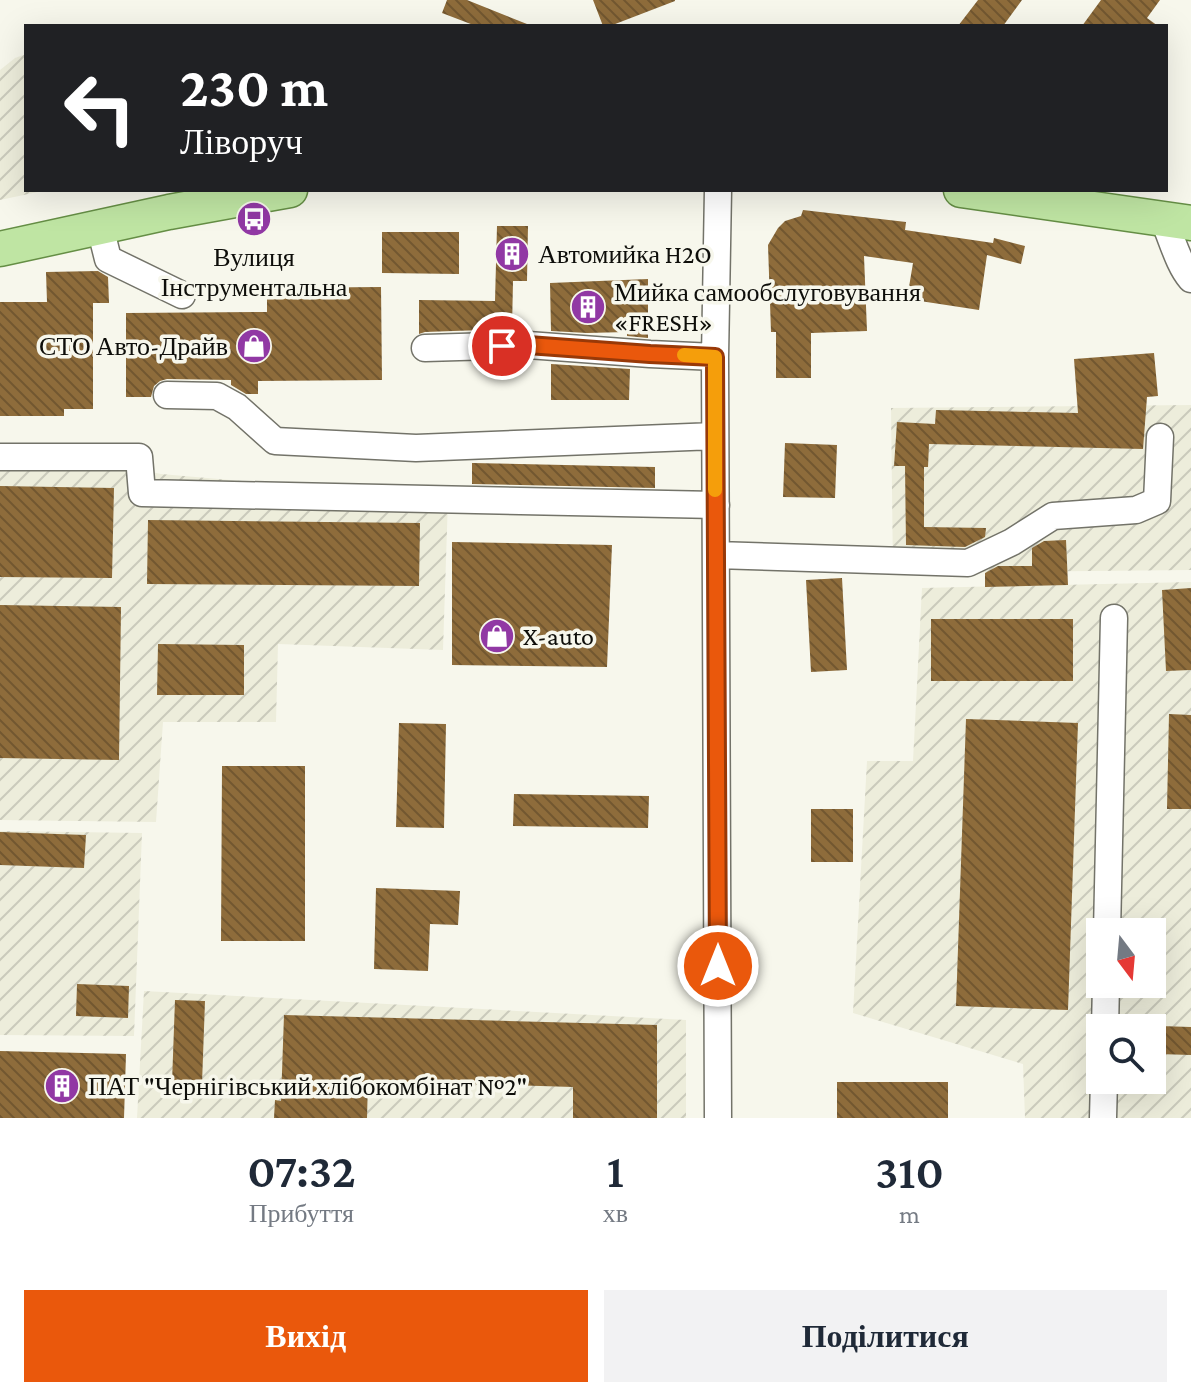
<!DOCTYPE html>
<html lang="uk">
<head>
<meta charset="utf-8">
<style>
	:root { --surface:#fff; --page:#f2f2f3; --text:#1f2937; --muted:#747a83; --accent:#ea580c }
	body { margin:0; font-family:"Crimson Pro",serif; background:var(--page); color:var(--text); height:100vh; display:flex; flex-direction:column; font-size:30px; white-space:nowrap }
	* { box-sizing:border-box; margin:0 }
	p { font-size:26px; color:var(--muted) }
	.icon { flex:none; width:44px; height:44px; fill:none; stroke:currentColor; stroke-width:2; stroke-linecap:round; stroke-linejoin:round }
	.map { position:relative; height:1118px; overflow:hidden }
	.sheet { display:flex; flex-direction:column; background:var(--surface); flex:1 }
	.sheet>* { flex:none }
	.banner { position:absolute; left:24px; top:24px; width:1144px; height:168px; border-radius:0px; box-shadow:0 8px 32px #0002; background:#202124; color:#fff; overflow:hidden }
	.needle { width:52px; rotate:164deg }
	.tools { position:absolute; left:1086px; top:918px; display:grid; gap:16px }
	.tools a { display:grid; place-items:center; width:80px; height:80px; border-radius:0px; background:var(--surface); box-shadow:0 8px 32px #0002; font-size:40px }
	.pin { position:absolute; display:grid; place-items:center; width:68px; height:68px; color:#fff; margin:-34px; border:4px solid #fff; border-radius:50%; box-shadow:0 2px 8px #0007 }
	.me { position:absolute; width:88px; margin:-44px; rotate:0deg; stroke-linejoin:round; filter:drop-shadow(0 0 6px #0008) }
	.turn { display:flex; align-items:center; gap:28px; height:168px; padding:0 24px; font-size:36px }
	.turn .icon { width:104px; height:104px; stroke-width:2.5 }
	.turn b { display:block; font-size:56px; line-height:68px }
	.eta { display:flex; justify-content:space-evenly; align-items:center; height:136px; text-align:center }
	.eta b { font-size:48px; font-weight:600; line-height:56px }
	.button { display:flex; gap:16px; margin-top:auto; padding:16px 24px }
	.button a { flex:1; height:92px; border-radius:0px; background:var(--accent); color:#fff; font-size:32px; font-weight:600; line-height:92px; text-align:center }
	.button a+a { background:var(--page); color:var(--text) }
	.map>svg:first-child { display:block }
	.industrial { fill:url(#industrial-furrows); fill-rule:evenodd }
	.building { fill:url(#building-back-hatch) }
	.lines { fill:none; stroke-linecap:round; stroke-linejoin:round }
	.minor-casing { stroke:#737369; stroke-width:29 }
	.major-casing { stroke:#658e45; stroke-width:37 }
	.minor { stroke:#fff; stroke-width:26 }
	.major { stroke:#bfe5a3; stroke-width:34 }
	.route-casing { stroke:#983908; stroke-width:20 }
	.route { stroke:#ea580c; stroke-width:14 }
	.slow { stroke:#f59e0b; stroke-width:14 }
	.labels { text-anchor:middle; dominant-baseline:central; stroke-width:7; stroke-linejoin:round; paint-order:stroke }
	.poi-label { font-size:26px; fill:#0e0e0a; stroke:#f7f7ec; text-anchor:start }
</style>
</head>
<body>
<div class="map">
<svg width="1191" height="1118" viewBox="0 0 1191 1118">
	<defs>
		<pattern id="industrial-furrows" width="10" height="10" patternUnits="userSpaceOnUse" patternTransform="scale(2)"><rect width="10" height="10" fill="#ededdb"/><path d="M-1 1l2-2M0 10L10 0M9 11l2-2" fill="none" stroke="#cacabb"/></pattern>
		<pattern id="building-back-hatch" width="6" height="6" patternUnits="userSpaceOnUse" patternTransform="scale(2)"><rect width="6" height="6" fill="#8e6c3b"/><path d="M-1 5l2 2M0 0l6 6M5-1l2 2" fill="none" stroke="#725730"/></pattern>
	</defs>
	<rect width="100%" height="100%" fill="#f7f7ec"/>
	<path class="industrial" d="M26,54V190H47L0,200V70L15,58Z
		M1191,405V570L893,573L891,408Z
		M0,454L127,467L161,474L448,499L443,650L278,644L276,722H163L156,822L0,820Z
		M1191,582V1118H1025L1023,1064L853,1013L867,761H913L922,588ZM1100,932H1152V984H1100ZM1100,1028H1152V1080H1100Z
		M0,831L142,833L134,1036L0,1035Z
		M144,991L686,1020V1118H137Z"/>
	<path class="building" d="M447,0H467L532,26H476L442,13Z
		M593,0H675V1L610,26H603Z
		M978,0H1022L1003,26H958Z
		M1101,0H1160L1147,18L1158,26H1082Z
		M803,210L906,222L905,230L993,243L994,238L1025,246L1021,264L987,255L979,310L907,299L913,263L864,256L867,331L811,333V378H776V332H771L768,245L778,228L785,221L801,216Z
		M497,226H528L527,281H513L512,329L425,332L419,334V300L495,301Z
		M382,232H459V274L382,273Z
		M98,271L108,277L109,303H93V409H64V416H0V302H47L46,272Z
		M648,279V338L627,336V332L587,333L551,331L550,283Z
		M381,287L382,380L258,381V394H246L231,385V380L167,379L160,381L154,386L151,397H126V313L267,312V288Z
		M1154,353L1158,396L1147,397L1143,449L929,444L928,467H924V527L986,528L985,537L965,547L906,545L905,466H894L897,422L935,424L936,410L1078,413L1074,359Z
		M551,364L630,369L629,400H551Z
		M785,443L837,445L835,498L783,497Z
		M472,463L655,467V488L472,484Z
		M0,486L114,488L112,578L0,577Z
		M148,520L420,523L419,586L147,584Z
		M1066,540L1068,585L985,587V573L998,566H1032V548L1044,541Z
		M452,542L612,545L607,667L452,665Z
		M842,578L847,670L811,672L806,580Z
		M1191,588V670L1166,671L1162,590Z
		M0,605L121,607L119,760L0,758Z
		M931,619H1073V681H931Z
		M158,644L244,645V695H157Z
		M1169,714L1191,715V809H1167Z
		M966,719L1078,723L1068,1010L956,1006Z
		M399,723L446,724L444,828L396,827Z
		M222,766H305V941H221Z
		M514,794L649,796L648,828L513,826Z
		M811,809H853V862H811Z
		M0,832L86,835L84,868L0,865Z
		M376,888L460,891L458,925L430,924L428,971L374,969Z
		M77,984L129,986L128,1018L76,1016Z
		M175,1000L205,1001L202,1084L172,1083Z
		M284,1015L657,1025V1118H573V1087L368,1081L367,1118H274L275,1100L281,1101Z
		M1159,1026L1191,1027V1055L1158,1054Z
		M0,1051L126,1054L124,1118H0Z
		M837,1082H948V1118H837Z"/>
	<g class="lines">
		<g class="minor-casing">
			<path id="minor" d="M718,190L715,357L718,1118
				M1163,219C1172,238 1178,264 1191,279
				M100,227L108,259L182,295
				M425,348L528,345L650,354L715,357
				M167,395L217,396L237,407L275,441L416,448L715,436
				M0,457H139L142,493L716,505
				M716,555L968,563L1012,542L1053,516L1136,510L1157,501L1160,437
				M1107,932L1114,618
				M1105,1028L1106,984
				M1103,1118L1104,1080"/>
		</g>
		<g class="major-casing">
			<path id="major" d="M961,190L1191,223
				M0,249L169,212L290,190"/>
		</g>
		<use href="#minor" class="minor"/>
		<use href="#major" class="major"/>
	</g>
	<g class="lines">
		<g class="route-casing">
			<path id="route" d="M502,346L528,345L650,354L715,357L718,966"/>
		</g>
		<use href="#route" class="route"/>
		<path class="slow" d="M684,355L715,357V490"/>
	</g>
	<defs>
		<g id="bus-disc" transform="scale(1.8)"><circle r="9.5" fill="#9138a4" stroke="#f7f7ec"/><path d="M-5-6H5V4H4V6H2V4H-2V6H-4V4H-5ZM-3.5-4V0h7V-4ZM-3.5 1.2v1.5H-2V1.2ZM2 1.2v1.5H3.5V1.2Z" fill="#fff"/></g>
		<g id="building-disc" transform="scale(1.8)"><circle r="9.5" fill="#9138a4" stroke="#f7f7ec"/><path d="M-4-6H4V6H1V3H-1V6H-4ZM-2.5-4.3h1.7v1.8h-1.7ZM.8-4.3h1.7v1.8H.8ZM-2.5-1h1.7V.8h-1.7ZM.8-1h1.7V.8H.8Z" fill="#fff"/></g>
		<g id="shop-disc" transform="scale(1.8)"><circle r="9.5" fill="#9138a4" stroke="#f7f7ec"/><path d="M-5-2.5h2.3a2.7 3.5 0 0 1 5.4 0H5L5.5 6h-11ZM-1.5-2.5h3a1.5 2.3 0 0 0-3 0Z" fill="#fff"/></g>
	</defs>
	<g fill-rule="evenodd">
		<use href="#bus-disc" x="254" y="219"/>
		<use href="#building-disc" x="512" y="254"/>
		<use href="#building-disc" x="588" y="307"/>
		<use href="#shop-disc" x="254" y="346"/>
		<use href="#shop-disc" x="497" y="636"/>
		<use href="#building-disc" x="62" y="1086"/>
	</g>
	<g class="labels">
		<g class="poi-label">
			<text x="538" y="254">Автомийка H2O</text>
			<text x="254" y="257" text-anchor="middle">Вулиця<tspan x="254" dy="30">Інструментальна</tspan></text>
			<text x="614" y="292">Мийка самообслуговування<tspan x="614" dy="30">«FRESH»</tspan></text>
			<text x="228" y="346" text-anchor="end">СТО Авто-Драйв</text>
			<text x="523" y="636">X-auto</text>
			<text x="88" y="1086">ПАТ "Чернігівський хлібокомбінат №2"</text>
		</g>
	</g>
</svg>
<div class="tools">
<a><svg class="needle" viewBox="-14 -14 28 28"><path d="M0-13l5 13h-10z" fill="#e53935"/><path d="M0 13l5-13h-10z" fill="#747a83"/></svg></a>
<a><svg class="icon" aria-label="search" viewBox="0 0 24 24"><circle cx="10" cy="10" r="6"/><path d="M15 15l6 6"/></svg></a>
</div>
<div class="pin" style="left:502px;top:346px;background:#d93025"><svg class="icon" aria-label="arrive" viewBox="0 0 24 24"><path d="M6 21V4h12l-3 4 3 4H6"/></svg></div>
<svg class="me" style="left:718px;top:966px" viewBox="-20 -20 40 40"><circle r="17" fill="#ea580c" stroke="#fff" stroke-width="3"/><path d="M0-11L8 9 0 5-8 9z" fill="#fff"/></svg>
<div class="banner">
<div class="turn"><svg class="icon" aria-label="left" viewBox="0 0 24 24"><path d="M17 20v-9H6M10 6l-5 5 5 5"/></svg><div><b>230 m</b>Ліворуч</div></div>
</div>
</div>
<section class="sheet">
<div class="eta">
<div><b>07:32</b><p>Прибуття</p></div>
<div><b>1</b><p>хв</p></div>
<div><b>310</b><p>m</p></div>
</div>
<div class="button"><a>Вихід</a><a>Поділитися</a></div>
</section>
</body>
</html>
